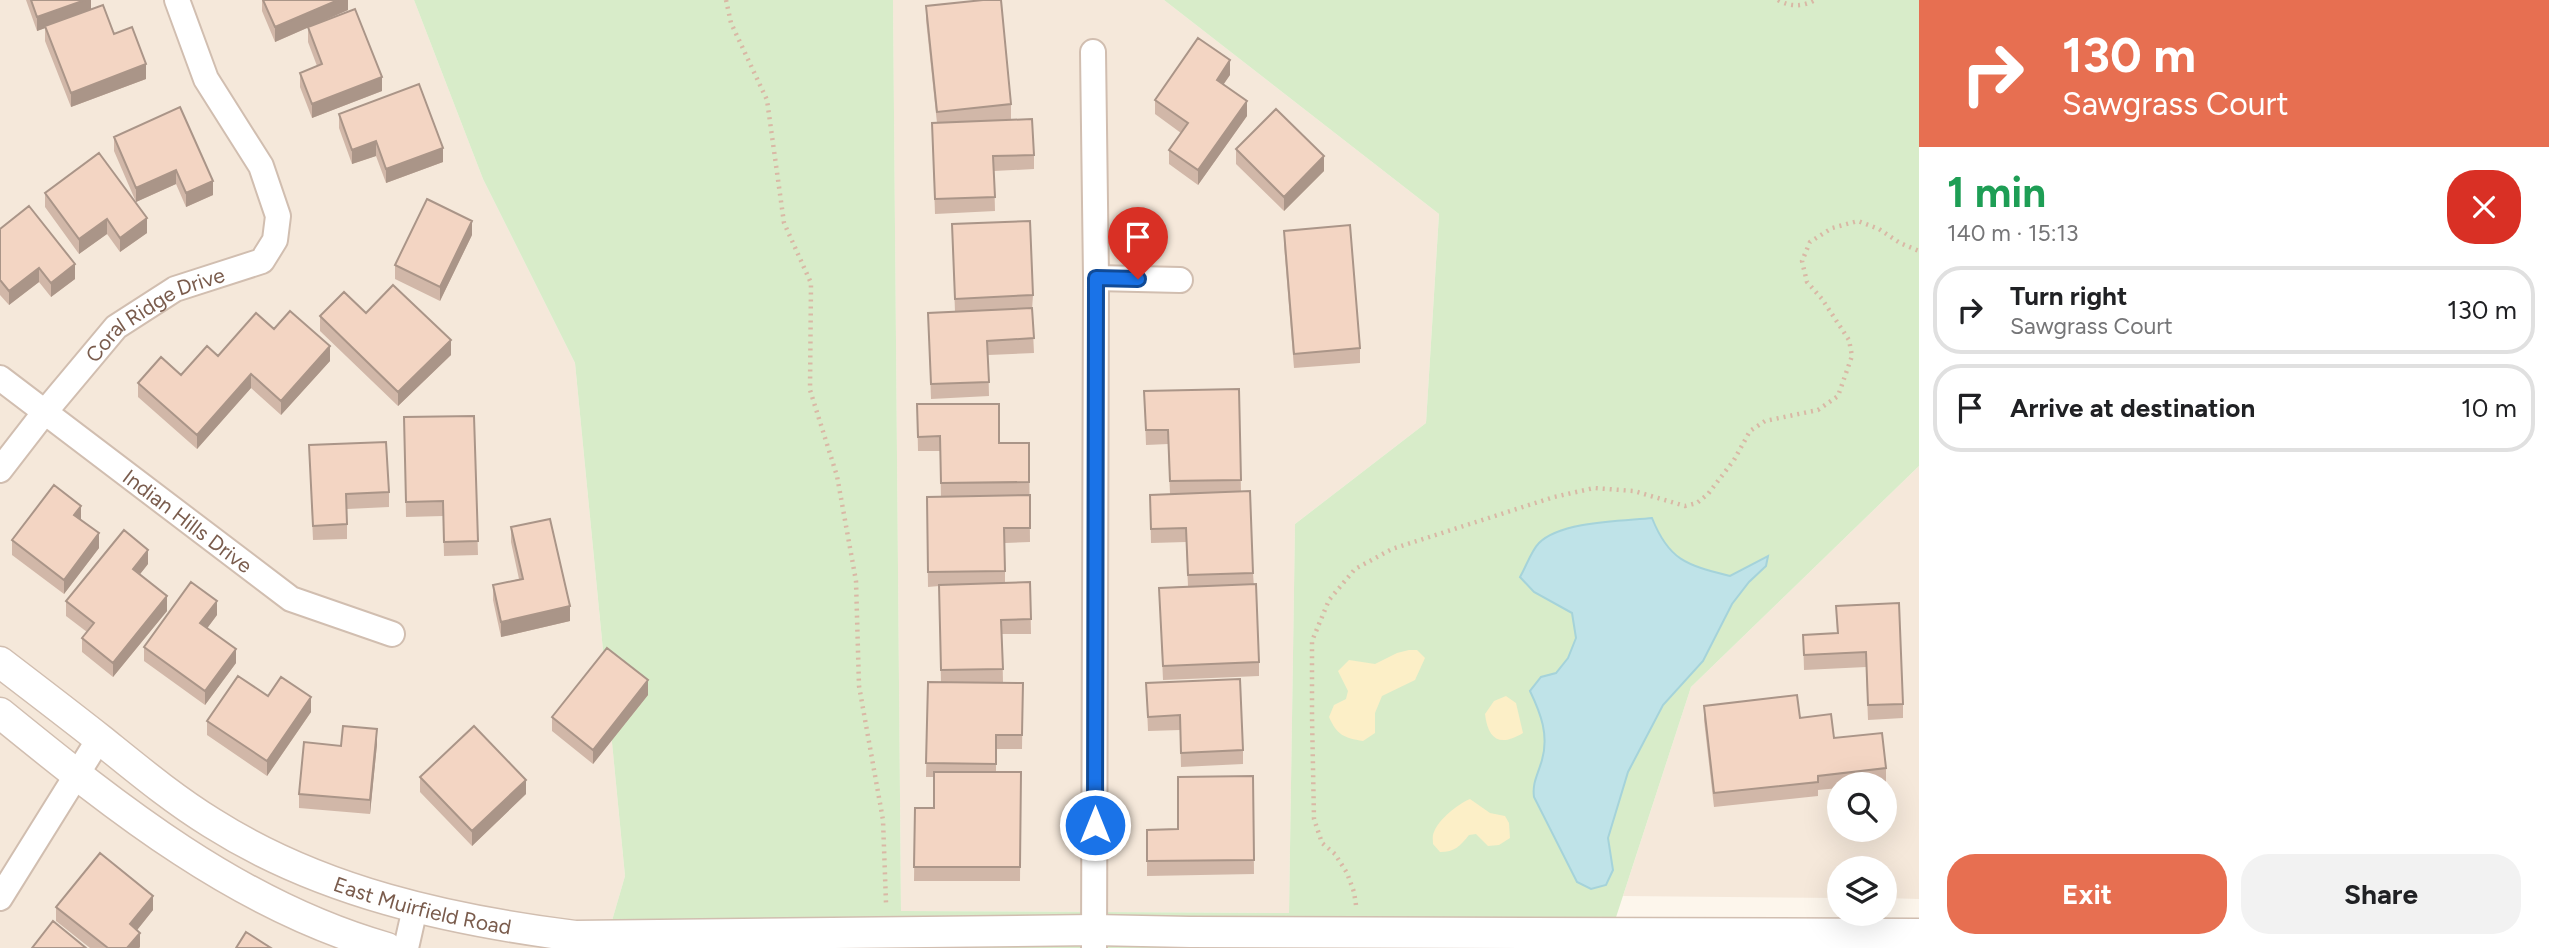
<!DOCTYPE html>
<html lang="en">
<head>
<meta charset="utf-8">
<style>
	:root { --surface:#fff; --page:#f2f2f2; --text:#202124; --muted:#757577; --line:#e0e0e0; --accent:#e76f51 }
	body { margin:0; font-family:Figtree,sans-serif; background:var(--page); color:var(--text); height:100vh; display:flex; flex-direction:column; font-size:26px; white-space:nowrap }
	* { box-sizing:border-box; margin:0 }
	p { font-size:23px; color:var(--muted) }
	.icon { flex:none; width:38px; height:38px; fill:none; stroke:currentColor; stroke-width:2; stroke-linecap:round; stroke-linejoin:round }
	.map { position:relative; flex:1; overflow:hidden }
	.sheet { display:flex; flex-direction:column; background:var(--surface); width:630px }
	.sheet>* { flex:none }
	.top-card { background:#e76f51; color:#fff; overflow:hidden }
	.fabs { position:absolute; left:1827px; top:772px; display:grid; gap:14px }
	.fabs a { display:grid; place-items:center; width:70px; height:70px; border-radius:50%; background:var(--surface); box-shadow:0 7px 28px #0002; font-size:35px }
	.pin { position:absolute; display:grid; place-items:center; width:60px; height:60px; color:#fff; margin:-72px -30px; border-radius:50% 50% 50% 0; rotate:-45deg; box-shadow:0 0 7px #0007 }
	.pin .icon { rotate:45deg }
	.me { position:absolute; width:77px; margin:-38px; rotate:0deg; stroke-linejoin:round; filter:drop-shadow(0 0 5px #0008) }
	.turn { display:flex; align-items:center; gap:24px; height:147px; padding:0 28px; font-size:32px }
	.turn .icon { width:91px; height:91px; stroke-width:2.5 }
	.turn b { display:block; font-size:49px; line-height:60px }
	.round { display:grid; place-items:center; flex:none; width:74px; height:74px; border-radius:28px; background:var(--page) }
	.head { display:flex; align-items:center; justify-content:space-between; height:119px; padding:0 28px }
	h1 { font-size:42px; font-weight:700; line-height:52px; color:#1e9e55 }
	.action { display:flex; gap:14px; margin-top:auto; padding:14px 28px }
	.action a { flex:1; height:80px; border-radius:28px; background:var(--accent); color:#fff; font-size:28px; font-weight:700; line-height:80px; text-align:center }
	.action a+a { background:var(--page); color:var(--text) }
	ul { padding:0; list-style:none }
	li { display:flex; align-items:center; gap:21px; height:88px; margin:0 14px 10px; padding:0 14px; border:4px solid var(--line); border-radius:28px }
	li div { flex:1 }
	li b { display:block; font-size:26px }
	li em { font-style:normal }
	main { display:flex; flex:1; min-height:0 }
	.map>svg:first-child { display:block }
	.residential { fill:#f5e8da; fill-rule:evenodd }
	.green { fill:#d8ecc9 }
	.sand { fill:#fcefc7 }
	.water { fill:#bfe3e8; stroke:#a5d3da; stroke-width:2 }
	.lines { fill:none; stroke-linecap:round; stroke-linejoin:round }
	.minor-casing { stroke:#d1beb0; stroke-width:28 }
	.tertiary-casing { stroke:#d1beb0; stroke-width:33 }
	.path { stroke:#d9b8a5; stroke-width:4.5; stroke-dasharray:2 5; stroke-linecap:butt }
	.minor { stroke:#fff; stroke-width:24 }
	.tertiary { stroke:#fff; stroke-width:30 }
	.wall { fill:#d1b7a8 }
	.shaded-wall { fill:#aa9588 }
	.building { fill:#f3d5c3; stroke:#aa9588; stroke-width:2 }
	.route-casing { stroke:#114b97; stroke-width:18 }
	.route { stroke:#1a73e8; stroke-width:12 }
	.labels { text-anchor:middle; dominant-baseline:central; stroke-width:6; stroke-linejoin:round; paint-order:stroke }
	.street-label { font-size:21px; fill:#7a5c4d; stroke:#fffaf3 }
</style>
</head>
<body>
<main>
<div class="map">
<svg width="1919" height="948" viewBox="0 0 1919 948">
	<rect width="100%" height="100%" fill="#fdf6ec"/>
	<path class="residential" d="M0,0H414L483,179L575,363L625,876L604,948H0Z
		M893,0H1164L1439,214L1426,423L1295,524L1289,913L901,911Z
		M1919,466V899L1885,898V868H1839V898L1623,896L1691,687ZM1839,784H1885V830H1839Z"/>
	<path class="green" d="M414,0H893L901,911L1289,913L1295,524L1426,423L1439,214L1164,0H1919V466L1691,687L1606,948H604L625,876L575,363L483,179Z"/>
	<path class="sand" d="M1409,650H1417L1425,658L1415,680L1382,696L1375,713V733L1363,741C1344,738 1337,735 1329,717L1334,705L1346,699L1348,691L1338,671L1349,660L1375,664L1397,653Z
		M1506,696L1516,703L1523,733C1500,747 1488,740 1485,714L1494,701Z
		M1470,799L1490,813L1505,816L1509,823L1510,838L1499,845L1488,846L1476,834L1469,835C1460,846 1455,852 1440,852L1433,844C1433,840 1432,836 1434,832C1439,819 1458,804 1470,799Z"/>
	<path class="water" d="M1652,518C1669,561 1687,565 1730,576L1768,556L1766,566L1749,582L1732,604L1703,661L1663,705L1628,772L1608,838L1613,870L1606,885L1591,889L1577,882L1534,797C1532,783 1538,774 1542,760C1549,735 1541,714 1530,691L1541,677L1556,673L1568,658L1576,638L1572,613L1534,592L1520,577C1526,567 1531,551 1539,543C1561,521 1623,521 1652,518Z"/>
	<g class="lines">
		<g class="minor-casing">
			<g id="minor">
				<path d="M1093,52L1096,278L1094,948"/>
				<path d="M1096,278L1180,280"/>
				<path id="s1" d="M0,378L291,599L392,634"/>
				<path id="s2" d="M0,470L44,413L116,327L175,289L262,261L275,240L278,216L261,166L206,79L177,0"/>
				<path d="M0,898L99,739"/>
				<path d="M406,948L415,908"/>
			</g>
		</g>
		<g class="tertiary-casing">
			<g id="tertiary">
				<path id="s3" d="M0,662C34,688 68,714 101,740C137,769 173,799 212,823C321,892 449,920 575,936L1094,930L1190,932L1919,934"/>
				<path d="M0,713C118,809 239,906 387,948"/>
			</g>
		</g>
		<path class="path" d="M726,0L731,23L767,100L784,223L811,283L810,390L837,476L856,581L859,686L883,820L886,903
			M1778,0C1790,7 1802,7 1815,0
			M1356,905L1354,892L1347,873L1335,854L1322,843L1314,819L1312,716V641L1329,600L1355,569L1392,549L1554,497L1594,488L1634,491L1685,506L1697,503L1708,494L1734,460L1750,431L1765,421L1818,410L1838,396L1852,356L1849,340L1822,299L1807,282L1802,261L1810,242L1832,228L1858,221L1879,229L1900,243L1919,251"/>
		<use href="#minor" class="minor"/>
		<use href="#tertiary" class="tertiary"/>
	</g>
	<path class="wall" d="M26,0H91V9L114,34L146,79L71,107L45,41V28L37,31Z
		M262,0H348V10L275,42L262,11Z
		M926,6L1011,104V119L992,121L1034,155V169L994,171L995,211L935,214L932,123H937L926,20Z
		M308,27L382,91L312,118L300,87V73L317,66L308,42Z
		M1230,75L1223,84L1247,116L1198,185L1169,164V150L1181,133L1155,114V100Z
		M180,107L213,195L186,207L176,184L136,202L114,151V137Z
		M339,114L443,162L386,183L376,156L352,164L339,128Z
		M1236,149L1324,171L1284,211L1236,164Z
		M45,193L147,233L120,252L107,234L79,254L45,207Z
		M952,224L1033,295L1032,310L1034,353L988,355L989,396L931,399L928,313L955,312Z
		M0,229L75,279L51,297L39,282L9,305L0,295Z
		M1284,231L1360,348V363L1294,368L1284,245Z
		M472,235L440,301L395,279V265Z
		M366,313L451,355L398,406L320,331V316Z
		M274,329L330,361L281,415L251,388L197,449L138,397V383L181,375Z
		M1239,389L1241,492L1253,573L1259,662V676L1163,680L1159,588L1188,586L1186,542L1151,543L1150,495L1170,494L1168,444L1146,445L1144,391Z
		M917,404L999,443H1029L1030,542L1005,543V583L1030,582L1031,634H1002L1003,683H1023L1022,749H996V772H1021L1020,881H914L915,808H934V777H926L928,682H941L939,586L928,587L927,511L941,497L940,451H918Z
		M474,416L478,555L444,556L443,516L406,517L404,417Z
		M309,445L389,492V507L347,509V539L313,540Z
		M81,520L99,548L64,594L12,555V540Z
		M511,527L570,621L501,637L493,600V585L519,579L511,542Z
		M148,564L140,574L167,611L113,677L82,652V638L87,632L66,616V601Z
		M1836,606L1903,704V718L1868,720L1866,667L1804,670L1803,635L1837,633Z
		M217,615L207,628L236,663L205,705L144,661V647Z
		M1146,683L1243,750V764L1181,767L1180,730L1148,731Z
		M648,695L593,764L552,731V717Z
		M268,696L311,712L267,776L207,735V721Z
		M1704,706L1800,718L1886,768V783L1874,784H1839V788L1818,790V796L1714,807L1704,720Z
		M377,744L370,814L299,808V794L341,746Z
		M1253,776L1254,874L1147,876V830L1178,829Z
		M420,777L526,794L472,846L420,792Z
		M56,907L153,910L137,930L140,947L139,948H90L56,921Z"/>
	<path class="shaded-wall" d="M85,0H91V12L37,31V17Z
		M338,0H348V10L275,42V27Z
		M1230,60V75L1217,94V80Z
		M146,64V79L71,107V93Z
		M382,77V91L312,118V104Z
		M1247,101V116L1198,185V170Z
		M376,141V156L352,164V150Z
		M443,148V162L386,183V169Z
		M1324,156V171L1284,211V197Z
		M176,170V184L136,202V188Z
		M213,181V195L186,207V193Z
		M147,218V233L120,252V238Z
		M107,219V234L79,254V239Z
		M472,221V235L440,301V287Z
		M75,264V279L51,297V283Z
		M39,268V282L9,305V291Z
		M451,340V355L398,406V392Z
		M330,346V361L281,415V401Z
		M251,374V388L197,449V435Z
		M81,506V520L74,515Z
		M99,533V548L64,594V580Z
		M148,550V564L133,583V569Z
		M167,596V611L113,677V663Z
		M217,601V615L200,638V623Z
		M570,606V621L501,637V622Z
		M236,649V663L205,705V691Z
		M648,680V695L593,764V750Z
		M311,697V712L267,776V761Z
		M377,729V744L370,814V800Z
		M526,780V794L472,846V831Z
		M153,896V910L130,939V924Z
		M140,933V947L139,948H127Z"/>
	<path class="building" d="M31,0H85L37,17Z
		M263,0H338L275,27Z
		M983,0H1001L1011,104L937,112L926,6Z
		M103,5L114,34L132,27L146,64L71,93L45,26Z
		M355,9L382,77L312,104L300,73L322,64L308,27Z
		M1198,38L1230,60L1217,80L1247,101L1198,170L1169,150L1188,123L1155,100Z
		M419,84L443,148L386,169L376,141L352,150L339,114Z
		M180,107L213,181L186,193L176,170L136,188L114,137Z
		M1276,109L1324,156L1284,197L1236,149Z
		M1032,119L1034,155L993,156L995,197L935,199L932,123Z
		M99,153L147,218L120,238L107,219L79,239L45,193Z
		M427,199L472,221L440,287L395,265Z
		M29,206L75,264L51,283L39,268L9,291L0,280V229Z
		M1030,221L1033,295L955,299L952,224Z
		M1350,225L1360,348L1294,354L1284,231Z
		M393,285L451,340L398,392L320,316L344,292L366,313Z
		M1032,308L1034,338L987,341L989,382L931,384L928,313Z
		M290,311L330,346L281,401L251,374L197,435L138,383L161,357L181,375L207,346L218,356L256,313L274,329Z
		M1239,389L1241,480L1170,481L1168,430H1146L1144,391Z
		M917,404H999V443H1029V482L941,483L940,436L918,437Z
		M474,416L478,541L444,542L443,501L406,502L404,417Z
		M386,442L389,492L346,494L347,524L313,526L309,445Z
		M54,485L81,506L74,515L99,533L64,580L12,540Z
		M1250,491L1253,573L1188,575L1186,528L1151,529L1150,495Z
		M1030,495V528H1004L1005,571L928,572L927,497Z
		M550,519L570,606L501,622L493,585L523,579L511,527Z
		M124,530L148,550L133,569L167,596L113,663L82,638L94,623L66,601Z
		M191,582L217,601L200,623L236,649L205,691L144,647Z
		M1030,582L1031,619L1001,620L1003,669L941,670L939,585Z
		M1256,584L1259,662L1163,666L1159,588Z
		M1899,603L1903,704L1868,705L1866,652L1804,655L1803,635L1838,633L1836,606Z
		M607,648L648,680L593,750L552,717Z
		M238,676L268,696L281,677L311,697L267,761L207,721Z
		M1240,679L1243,750L1181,753L1180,715L1148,717L1146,683Z
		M928,682L1023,683L1022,735H996V764L926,763Z
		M1797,695L1800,718L1831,714L1834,738L1882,733L1886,768L1818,776V782L1714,793L1704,706Z
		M343,726L377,729L370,800L299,794L304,742L341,746Z
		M474,726L526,780L472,831L420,777Z
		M934,772H1021L1020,867H914L915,808H934Z
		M1253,776L1254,860L1147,861V830L1178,829V777Z
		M100,853L153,896L130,924L140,933L127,948H108L56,907Z
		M53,921L86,948H32Z
		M246,932L271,948H236Z"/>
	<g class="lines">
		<g class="route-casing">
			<path id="route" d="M1095,825L1096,278L1138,279"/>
		</g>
		<use href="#route" class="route"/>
	</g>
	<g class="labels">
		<g class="street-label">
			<text stroke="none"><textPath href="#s2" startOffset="224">Coral Ridge Drive</textPath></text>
			<text stroke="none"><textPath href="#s1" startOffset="236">Indian Hills Drive</textPath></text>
			<text stroke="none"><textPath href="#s3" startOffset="494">East Muirfield Road</textPath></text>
		</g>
	</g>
</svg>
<div class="fabs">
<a><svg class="icon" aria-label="search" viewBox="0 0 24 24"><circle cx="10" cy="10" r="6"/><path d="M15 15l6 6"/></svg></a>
<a><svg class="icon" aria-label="layers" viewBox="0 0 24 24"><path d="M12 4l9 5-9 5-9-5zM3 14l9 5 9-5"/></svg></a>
</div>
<div class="pin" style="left:1138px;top:279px;background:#d93025"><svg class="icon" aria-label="arrive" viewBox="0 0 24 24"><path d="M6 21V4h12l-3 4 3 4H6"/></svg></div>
<svg class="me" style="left:1095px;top:825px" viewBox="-20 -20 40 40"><circle r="17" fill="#1a73e8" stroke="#fff" stroke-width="3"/><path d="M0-11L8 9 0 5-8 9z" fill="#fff"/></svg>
</div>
<section class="sheet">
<div class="top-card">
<div class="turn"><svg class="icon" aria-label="right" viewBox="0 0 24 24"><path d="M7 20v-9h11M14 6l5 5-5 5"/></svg><div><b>130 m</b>Sawgrass Court</div></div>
</div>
<div class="head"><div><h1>1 min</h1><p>140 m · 15:13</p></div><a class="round" style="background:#d93025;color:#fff"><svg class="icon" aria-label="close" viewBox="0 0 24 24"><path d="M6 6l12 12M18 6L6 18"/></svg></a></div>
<ul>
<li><svg class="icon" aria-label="right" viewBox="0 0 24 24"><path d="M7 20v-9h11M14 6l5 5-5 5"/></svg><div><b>Turn right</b><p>Sawgrass Court</p></div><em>130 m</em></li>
<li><svg class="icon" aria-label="arrive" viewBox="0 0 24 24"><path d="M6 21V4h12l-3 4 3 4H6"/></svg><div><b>Arrive at destination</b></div><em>10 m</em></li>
</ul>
<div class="action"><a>Exit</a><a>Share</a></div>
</section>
</main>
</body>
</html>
